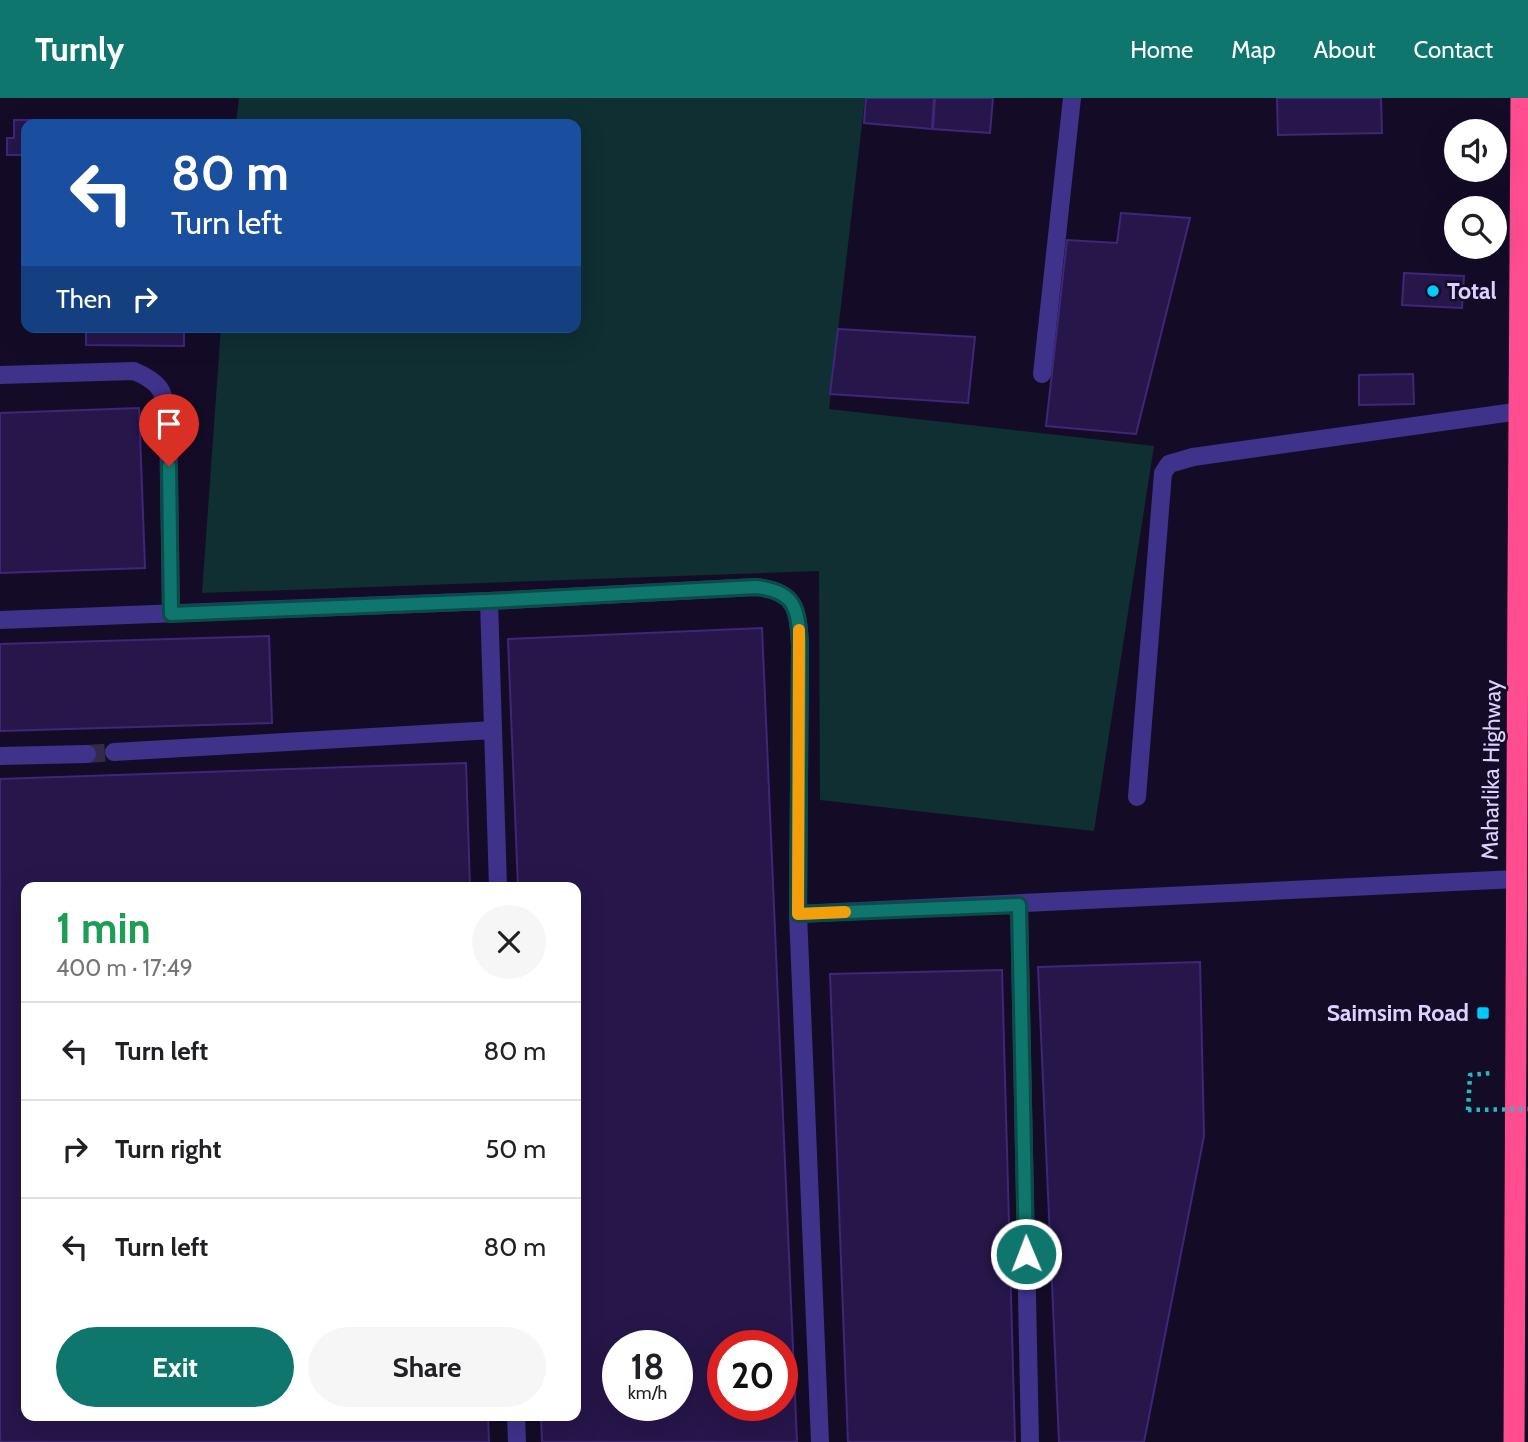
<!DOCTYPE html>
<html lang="en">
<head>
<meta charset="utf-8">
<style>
	:root { --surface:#fff; --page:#f6f6f6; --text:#202124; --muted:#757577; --line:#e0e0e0; --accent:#0f766e }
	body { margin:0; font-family:Cabin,sans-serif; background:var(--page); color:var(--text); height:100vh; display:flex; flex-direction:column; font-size:26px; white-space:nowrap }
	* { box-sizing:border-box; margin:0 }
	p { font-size:23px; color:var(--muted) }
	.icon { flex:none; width:38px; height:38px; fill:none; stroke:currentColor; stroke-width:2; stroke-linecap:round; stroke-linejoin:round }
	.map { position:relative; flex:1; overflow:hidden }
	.side { position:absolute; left:21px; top:784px; width:560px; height:539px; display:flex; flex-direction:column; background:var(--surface); border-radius:14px; box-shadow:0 7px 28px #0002 }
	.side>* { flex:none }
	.guide { position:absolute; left:21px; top:21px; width:560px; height:214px; border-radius:14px; box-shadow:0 7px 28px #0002; background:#1a4fa0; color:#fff; overflow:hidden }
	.tools { position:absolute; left:1444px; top:21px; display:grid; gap:14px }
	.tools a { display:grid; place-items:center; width:63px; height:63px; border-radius:50%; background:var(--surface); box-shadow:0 7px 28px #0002; font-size:35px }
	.speed { position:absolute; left:602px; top:1232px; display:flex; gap:14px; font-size:35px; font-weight:700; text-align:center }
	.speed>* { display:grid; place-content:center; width:91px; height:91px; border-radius:50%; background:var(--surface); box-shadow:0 7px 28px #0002; line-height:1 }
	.speed small { font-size:18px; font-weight:400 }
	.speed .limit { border:10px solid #d22; background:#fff; color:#111 }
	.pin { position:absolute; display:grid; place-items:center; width:60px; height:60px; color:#fff; margin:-72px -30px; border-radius:50% 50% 50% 0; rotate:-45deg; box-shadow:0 0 7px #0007 }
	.pin .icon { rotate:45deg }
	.me { position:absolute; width:77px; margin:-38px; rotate:359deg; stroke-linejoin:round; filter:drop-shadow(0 0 5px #0008) }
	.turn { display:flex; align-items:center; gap:24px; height:147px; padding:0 35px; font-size:32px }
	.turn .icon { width:91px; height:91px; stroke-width:2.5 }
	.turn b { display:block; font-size:49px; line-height:60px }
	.then { display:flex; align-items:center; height:66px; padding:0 35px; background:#0003; gap:14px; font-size:26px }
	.round { display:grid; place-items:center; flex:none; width:74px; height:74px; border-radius:37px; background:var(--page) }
	.summary { display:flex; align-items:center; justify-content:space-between; height:119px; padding:0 35px }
	h1 { font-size:42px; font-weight:800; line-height:52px; color:#1e9e55 }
	.cta { display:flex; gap:14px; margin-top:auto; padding:14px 35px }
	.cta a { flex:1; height:80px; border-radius:42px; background:var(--accent); color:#fff; font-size:28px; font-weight:800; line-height:80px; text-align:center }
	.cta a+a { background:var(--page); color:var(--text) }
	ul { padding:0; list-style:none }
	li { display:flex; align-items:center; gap:21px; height:98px; padding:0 35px; border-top:2px solid var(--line) }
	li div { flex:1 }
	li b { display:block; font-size:26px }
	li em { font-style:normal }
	header { display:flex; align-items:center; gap:42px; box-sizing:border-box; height:98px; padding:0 35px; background:var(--accent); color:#fff }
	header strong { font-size:33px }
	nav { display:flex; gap:38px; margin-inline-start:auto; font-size:24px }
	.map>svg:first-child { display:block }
	.green { fill:#0f2f32 }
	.building { fill:#26164a; stroke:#3f2679; stroke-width:2; fill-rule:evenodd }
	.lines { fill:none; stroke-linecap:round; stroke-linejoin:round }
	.minor-tunnel { stroke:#322a47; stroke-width:18; stroke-dasharray:18 9; stroke-linecap:butt }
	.path { stroke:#21bdc4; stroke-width:4.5; stroke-dasharray:3.5 5; stroke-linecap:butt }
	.minor { stroke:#3f328b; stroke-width:18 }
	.highway { stroke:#ff4d90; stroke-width:21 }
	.path-bridge { stroke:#21bdc4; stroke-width:4.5; stroke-dasharray:3.5 5; stroke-linecap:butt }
	.route-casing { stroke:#0a4d48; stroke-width:18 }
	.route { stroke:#0f766e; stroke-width:12 }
	.slow { stroke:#f59e0b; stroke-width:12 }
	.poi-dot { fill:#00cafd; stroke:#140c27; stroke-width:2.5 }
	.labels { text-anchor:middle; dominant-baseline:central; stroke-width:5; stroke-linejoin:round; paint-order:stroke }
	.poi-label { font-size:23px; font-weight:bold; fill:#dcd2ff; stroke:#140c27; text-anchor:start }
	.street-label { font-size:23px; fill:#dcd2ff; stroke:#140c27 }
</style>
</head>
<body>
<header>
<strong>Turnly</strong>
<nav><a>Home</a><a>Map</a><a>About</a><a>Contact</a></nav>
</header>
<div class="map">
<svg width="1528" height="1344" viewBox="0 0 1528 1344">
	<rect width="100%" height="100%" fill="#140c27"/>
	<path class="green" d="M239,0H865L829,311L1154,348L1094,733L820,702L819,473L202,495L221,229H576V26H236Z"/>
	<path class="building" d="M866,0H934L932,31L864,25Z
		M935,0H993L990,35L933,31Z
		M1277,0H1381L1382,35L1278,37Z
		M14,22H40V26H26V57H7V40H14Z
		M1121,115L1190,120L1136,336L1046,328L1067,142L1117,145Z
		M1404,175L1464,178L1462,210L1402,207Z
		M86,229H184V248L86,247Z
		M838,231L975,239L968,305L830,296Z
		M1413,276L1414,306L1359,307V277Z
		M139,310L145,470L0,475V315Z
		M762,530L797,1344H542L541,1318H576V789H518L508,541ZM618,1248H677V1307H618ZM723,1248H782V1307H723Z
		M269,538L272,625L0,633V546Z
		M466,665L470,789H26V1318H488L489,1344H0V681Z
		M1200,864L1204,1038L1144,1344H1059L1038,869Z
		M1002,872L1015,1344H848L830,876Z"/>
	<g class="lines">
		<path class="minor-tunnel" d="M87,656L114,654"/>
		<path class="path" d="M1468,1012L1470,977L1492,975"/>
		<path class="minor" d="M1042,276L1072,0
			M0,277L134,273C160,284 164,292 168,319L171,516
			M489,503L498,789
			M0,522L489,503L756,489C796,493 798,511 800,547L798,816L820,1344
			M114,654L493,632
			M0,658L87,656
			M1137,699L1163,375L1169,366L1193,359L1528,312
			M1019,807L1030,1344
			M798,816L1516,781
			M516,1318L517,1344"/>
		<path class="highway" d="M1514,1344C1514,896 1519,448 1521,0"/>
		<path class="path-bridge" d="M1468,1012L1528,1011"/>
	</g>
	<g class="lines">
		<g class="route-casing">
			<path id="route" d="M169,368L171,516L489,503L756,489C796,493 798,511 800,547L798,816L1019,807L1026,1156"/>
		</g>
		<use href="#route" class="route"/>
		<path class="slow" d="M799,532L798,816L845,814"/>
	</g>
	<g class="poi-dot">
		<circle cx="1433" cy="193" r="7"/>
		<rect x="1476" y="908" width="14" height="14" rx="3.5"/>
	</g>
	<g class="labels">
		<g class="poi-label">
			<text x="1447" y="193">Total</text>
			<text x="1469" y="915" text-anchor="end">Saimsim Road</text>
		</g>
		<g class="street-label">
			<text transform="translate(1491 672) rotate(-89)">Maharlika Highway</text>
		</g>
	</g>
</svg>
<div class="tools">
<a><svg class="icon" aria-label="sound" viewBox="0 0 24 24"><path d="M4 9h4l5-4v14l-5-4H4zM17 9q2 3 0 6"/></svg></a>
<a><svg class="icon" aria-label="search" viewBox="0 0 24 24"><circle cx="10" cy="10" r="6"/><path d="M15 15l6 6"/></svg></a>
</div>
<div class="speed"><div>18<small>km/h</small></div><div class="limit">20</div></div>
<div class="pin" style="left:169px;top:368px;background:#d93025"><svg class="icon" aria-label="arrive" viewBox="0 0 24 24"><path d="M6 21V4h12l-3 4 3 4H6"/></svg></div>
<svg class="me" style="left:1026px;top:1156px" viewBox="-20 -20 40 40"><circle r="17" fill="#0f766e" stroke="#fff" stroke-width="3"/><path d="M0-11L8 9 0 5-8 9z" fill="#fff"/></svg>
<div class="guide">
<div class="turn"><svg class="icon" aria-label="left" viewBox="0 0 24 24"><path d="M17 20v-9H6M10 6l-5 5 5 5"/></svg><div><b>80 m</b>Turn left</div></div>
<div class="then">Then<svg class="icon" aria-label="right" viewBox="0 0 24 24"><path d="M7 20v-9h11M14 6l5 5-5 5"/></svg></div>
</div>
<section class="side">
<div class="summary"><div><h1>1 min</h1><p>400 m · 17:49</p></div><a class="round"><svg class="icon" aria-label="close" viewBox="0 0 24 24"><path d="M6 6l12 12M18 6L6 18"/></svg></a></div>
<ul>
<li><svg class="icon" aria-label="left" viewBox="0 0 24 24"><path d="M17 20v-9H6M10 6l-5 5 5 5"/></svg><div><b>Turn left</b></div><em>80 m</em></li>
<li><svg class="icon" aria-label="right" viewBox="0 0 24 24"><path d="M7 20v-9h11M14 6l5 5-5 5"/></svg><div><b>Turn right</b></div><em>50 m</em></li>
<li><svg class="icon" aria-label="left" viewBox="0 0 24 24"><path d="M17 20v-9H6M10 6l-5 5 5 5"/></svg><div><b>Turn left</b></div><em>80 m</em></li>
</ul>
<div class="cta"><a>Exit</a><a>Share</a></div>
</section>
</div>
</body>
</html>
